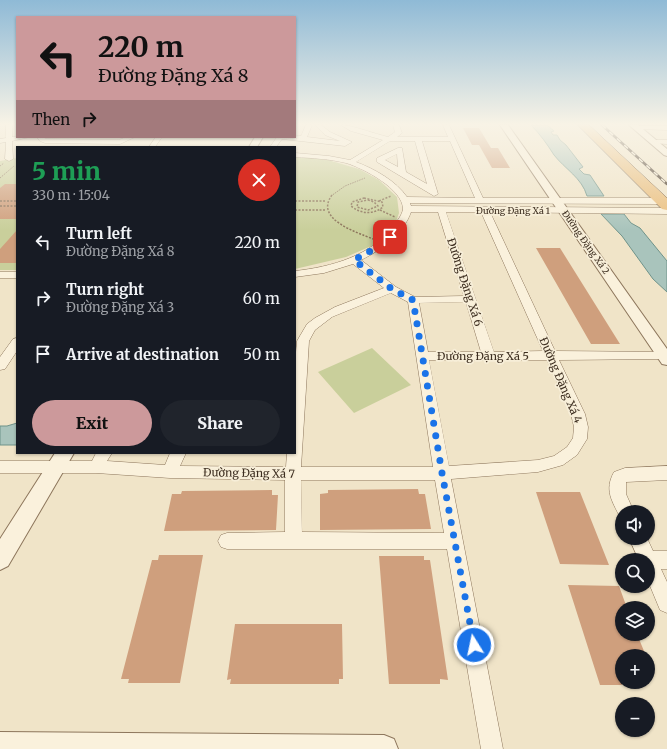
<!DOCTYPE html>
<html lang="en">
<head>
<meta charset="utf-8">
<style>
	:root { --surface:#171b24; --page:#20242c; --text:#f1f3f6; --muted:#9ea1a6; --accent:#cc999b }
	body { margin:0; font-family:Merriweather,serif; background:var(--page); color:var(--text); height:100vh; display:flex; flex-direction:column; font-size:15px; white-space:nowrap }
	* { box-sizing:border-box; margin:0 }
	p { font-size:13px; color:var(--muted) }
	.icon { flex:none; width:22px; height:22px; fill:none; stroke:currentColor; stroke-width:2; stroke-linecap:round; stroke-linejoin:round }
	.map { position:relative; flex:1; overflow:hidden }
	.panel { position:absolute; left:16px; top:146px; width:280px; height:308px; display:flex; flex-direction:column; background:var(--surface); border-radius:0px; box-shadow:0 1px 3px #0004 }
	.panel>* { flex:none }
	.hud { position:absolute; left:16px; top:16px; width:280px; height:122px; border-radius:0px; box-shadow:0 1px 3px #0004; background:#cc999b; color:#111; overflow:hidden }
	.tools { position:absolute; left:615px; top:505px; display:grid; gap:8px }
	.tools a { display:grid; place-items:center; width:40px; height:40px; border-radius:50%; background:var(--surface); box-shadow:0 1px 3px #0004; font-size:20px }
	.pin { position:absolute; display:grid; place-items:center; width:34px; height:34px; color:#fff; margin:-17px; border-radius:8px; box-shadow:0 2px 6px #0006 }
	.me { position:absolute; width:44px; margin:-22px; rotate:350deg; stroke-linejoin:round; filter:drop-shadow(0 0 3px #0008) }
	.turn { display:flex; align-items:center; gap:14px; height:84px; padding:0 16px; font-size:18px }
	.turn .icon { width:52px; height:52px; stroke-width:2.5 }
	.turn b { display:block; font-size:28px; line-height:34px }
	.then { display:flex; align-items:center; height:38px; padding:0 16px; background:#0003; gap:8px; font-size:15px }
	.round { display:grid; place-items:center; flex:none; width:42px; height:42px; border-radius:21px; background:var(--page) }
	.overview { display:flex; align-items:center; justify-content:space-between; height:68px; padding:0 16px }
	h1 { font-size:24px; font-weight:800; line-height:30px; color:#1e9e55 }
	.button { display:flex; gap:8px; margin-top:auto; padding:8px 16px }
	.button a { flex:1; height:46px; border-radius:24px; background:var(--accent); color:#111; font-size:16px; font-weight:800; line-height:46px; text-align:center }
	.button a+a { background:var(--page); color:var(--text) }
	ul { padding:0; list-style:none }
	li { display:flex; align-items:center; gap:12px; height:56px; padding:0 16px }
	li div { flex:1 }
	li b { display:block; font-size:15px }
	li em { font-style:normal }
	.map>svg:first-child { display:block }
	.green { fill:#c9cf9b }
	.water { fill:#a9c4bc; stroke:#6f938a }
	.building { fill:#cf9f7d }
	.lines { fill:none; stroke-linecap:round; stroke-linejoin:round }
	.minor-casing { stroke:#8d765c; stroke-width:1 }
	.tertiary-casing { stroke:#8d765c; stroke-width:2 }
	.trunk-casing { stroke:#5b4430; stroke-width:1 }
	.path-far1 { stroke:#8d765c; stroke-width:1; stroke-dasharray:1.5 1; stroke-linecap:butt }
	.path { stroke:#8d765c; stroke-width:1.5; stroke-dasharray:2 1.5; stroke-linecap:butt }
	.minor { fill:#faf1dc; fill-rule:evenodd }
	.tertiary { fill:#faf1dc; fill-rule:evenodd }
	.trunk { fill:#eabe7c; fill-rule:evenodd }
	.rail-casing { stroke:#3d2e20; stroke-width:2.5 }
	.rail { stroke:#f7eed8; stroke-width:1.5; stroke-dasharray:5; stroke-linecap:butt }
	.route { stroke:#1a73e8; stroke-width:7; stroke-dasharray:0 12.6 }
	.labels { text-anchor:middle; dominant-baseline:central; stroke-width:3.5; stroke-linejoin:round; paint-order:stroke }
	.far-street-label { font-size:9px; fill:#3d2e20; stroke:#f7eed8 }
	.street-label { font-size:11px; fill:#3d2e20; stroke:#f7eed8 }
</style>
</head>
<body>
<div class="map">
<svg width="667" height="749" viewBox="0 0 667 749">
	<rect width="100%" height="100%" fill="#f0e4c8"/>
	<path class="green" d="M295,156L328,160L359,169L379,180L397,197L399,213L394,227L376,244L346,257L295,269Z
		M17,158V270H0V161Z
		M372,348L411,385L354,413L318,372Z"/>
	<path class="water" d="M531,125H547L554,131L551,132L553,135H557L560,140L566,145L583,167L579,169L584,174L590,175L604,196H587C582,178 565,169 554,155C547,144 540,134 531,125Z
		M601,214H624L631,223L640,228L667,261V292L653,279L622,236Z
		M17,423V445H0V426H7Z"/>
	<path class="building" d="M463,128H479L491,148H498L510,168H492L479,145H472Z
		M5,184H17V219H0V188Z
		M17,230V263H0V249Z
		M536,248H560L620,344H591Z
		M418,489L419,494H425L431,529L320,530V494L328,493V490Z
		M272,490V495H278L276,530L164,531L172,494H181L182,491Z
		M536,492H580L609,565L560,564Z
		M159,555H203L180,683H128L129,679H121L152,560H158Z
		M379,556H424V560H430L448,680L440,679V684H389Z
		M568,585L619,586L627,608H622V634H637L646,656H622V685H600Z
		M235,624H342L343,679H339V684H230L231,679L227,680Z"/>
	<g class="lines">
		<g class="minor-casing">
			<path id="minor" d="M6,125H12V137H30L12,141L13,159L9,161L5,159L6,142L0,143V139L6,138Z
				M306,125H312L307,137L340,141L325,135L315,125H321L330,132L352,142L345,146L282,139L276,147H270L277,137L301,136Z
				M341,125C352,125 375,134 388,137L395,132L393,125H399L402,133L397,137H448L443,125H449L483,198H662L666,201L662,204L410,203L411,206L667,208V214L490,212L555,351L667,352V358L664,359L559,360L585,414L588,427L587,439L577,455L563,465L538,472L451,479L503,749H481L447,549H227L221,547L218,541L221,535L227,533L285,532V480L170,478L96,473H0V461H92L96,453H112L107,461L165,465L170,453H186L180,466L286,467L287,453H295V363L297,341L307,324L315,318L335,307L384,288L353,264L324,273L295,277V271C331,267 372,256 394,225C398,220 402,215 403,209C403,189 363,168 346,163C330,159 312,158 295,157V153L329,156L350,160L383,140L351,131ZM390,141H415L427,184L406,172L402,148H398L377,158V162L434,196L438,194L422,141H450L475,198L407,197C396,181 375,169 356,162ZM397,154L398,167L385,160ZM411,212H438L464,296L415,297L396,287L361,260C381,250 403,235 411,212ZM446,212H481L543,351L494,352ZM391,293L408,302L433,467H301L309,341L315,330L332,317ZM466,302L481,352H428L419,303ZM429,360H547L571,414L574,427L573,438L567,447L554,456L538,460L449,466ZM301,480H435L444,533L302,532Z
				M636,126H667V130L634,129V127Z
				M37,137H43L46,139L119,140L126,137H135L120,144L45,143L40,141Z
				M156,137H162L155,147H149Z
				M653,140H667V144L651,143V141Z
				M0,272H17V278H0Z
				M17,338V351L5,369L0,370V357L13,339Z
				M667,466V480L626,482V494L634,512H622V518L620,517C612,501 604,490 614,472L625,468Z
				M629,538H647L653,551H667V569H661L667,582V613L660,610L648,581V560H639Z"/>
		</g>
		<g class="tertiary-casing">
			<path id="tertiary" d="M500,125H508L667,349V365L662,364Z
				M629,125H638L667,149V156L664,155Z
				M255,137H263L257,147H249Z
				M55,453H74L8,566L0,570V539Z
				M0,732L384,735L394,739L398,749H0Z"/>
		</g>
		<g class="trunk-casing">
			<path id="trunk" d="M578,125H589L667,198V210L662,209Z"/>
		</g>
		<path class="path-far1" d="M0,166L4,163
			M0,178L14,166
			M331,196L345,186L365,178"/>
		<path class="path" d="M332,195C314,219 356,232 373,239
			M364,198L382,202L383,207C373,215 361,214 351,206L352,202Z
			M368,200L374,202L378,206L368,210L357,207L358,202Z
			M0,201H17
			M295,201H326
			M379,201L391,196
			M0,206H17
			M295,210H326
			M380,210L395,217"/>
		<use href="#minor" class="minor"/>
		<use href="#tertiary" class="tertiary"/>
		<use href="#trunk" class="trunk"/>
		<g class="rail-casing">
			<path id="rail" d="M602,125L667,184"/>
		</g>
		<use href="#rail" class="rail"/>
	</g>
	<linearGradient id="sky" x2="0" y2="1"><stop stop-color="#8fbad6"/><stop offset="0.54" stop-color="#f8f3e6"/><stop offset="1" stop-color="#f8f3e6" stop-opacity="0"/></linearGradient>
	<rect width="667" height="230" fill="url(#sky)"/>
	<g class="lines">
		<path class="route" d="M390,237L378,247L354,260L392,289L413,300L442,473L474,645"/>
	</g>
	<g class="labels">
		<g class="far-street-label">
			<text x="513" y="210">Đường Đặng Xá 1</text>
			<text transform="translate(586 242) rotate(55)">Đường Đặng Xá 2</text>
		</g>
		<g class="street-label">
			<text transform="translate(465 282) rotate(72)">Đường Đặng Xá 6</text>
			<text x="483" y="356">Đường Đặng Xá 5</text>
			<text transform="translate(561 380) rotate(67)">Đường Đặng Xá 4</text>
			<text transform="translate(249 473) rotate(1)">Đường Đặng Xá 7</text>
		</g>
	</g>
</svg>
<div class="tools">
<a><svg class="icon" aria-label="sound" viewBox="0 0 24 24"><path d="M4 9h4l5-4v14l-5-4H4zM17 9q2 3 0 6"/></svg></a>
<a><svg class="icon" aria-label="search" viewBox="0 0 24 24"><circle cx="10" cy="10" r="6"/><path d="M15 15l6 6"/></svg></a>
<a><svg class="icon" aria-label="layers" viewBox="0 0 24 24"><path d="M12 4l9 5-9 5-9-5zM3 14l9 5 9-5"/></svg></a>
<a>+</a>
<a>−</a>
</div>
<div class="pin" style="left:390px;top:237px;background:#d93025"><svg class="icon" aria-label="arrive" viewBox="0 0 24 24"><path d="M6 21V4h12l-3 4 3 4H6"/></svg></div>
<svg class="me" style="left:474px;top:645px" viewBox="-20 -20 40 40"><circle r="17" fill="#1a73e8" stroke="#fff" stroke-width="3"/><path d="M0-11L8 9 0 5-8 9z" fill="#fff"/></svg>
<div class="hud">
<div class="turn"><svg class="icon" aria-label="left" viewBox="0 0 24 24"><path d="M17 20v-9H6M10 6l-5 5 5 5"/></svg><div><b>220 m</b>Đường Đặng Xá 8</div></div>
<div class="then">Then<svg class="icon" aria-label="right" viewBox="0 0 24 24"><path d="M7 20v-9h11M14 6l5 5-5 5"/></svg></div>
</div>
<section class="panel">
<div class="overview"><div><h1>5 min</h1><p>330 m · 15:04</p></div><a class="round" style="background:#d93025;color:#fff"><svg class="icon" aria-label="close" viewBox="0 0 24 24"><path d="M6 6l12 12M18 6L6 18"/></svg></a></div>
<ul>
<li><svg class="icon" aria-label="left" viewBox="0 0 24 24"><path d="M17 20v-9H6M10 6l-5 5 5 5"/></svg><div><b>Turn left</b><p>Đường Đặng Xá 8</p></div><em>220 m</em></li>
<li><svg class="icon" aria-label="right" viewBox="0 0 24 24"><path d="M7 20v-9h11M14 6l5 5-5 5"/></svg><div><b>Turn right</b><p>Đường Đặng Xá 3</p></div><em>60 m</em></li>
<li><svg class="icon" aria-label="arrive" viewBox="0 0 24 24"><path d="M6 21V4h12l-3 4 3 4H6"/></svg><div><b>Arrive at destination</b></div><em>50 m</em></li>
</ul>
<div class="button"><a>Exit</a><a>Share</a></div>
</section>
</div>
</body>
</html>
